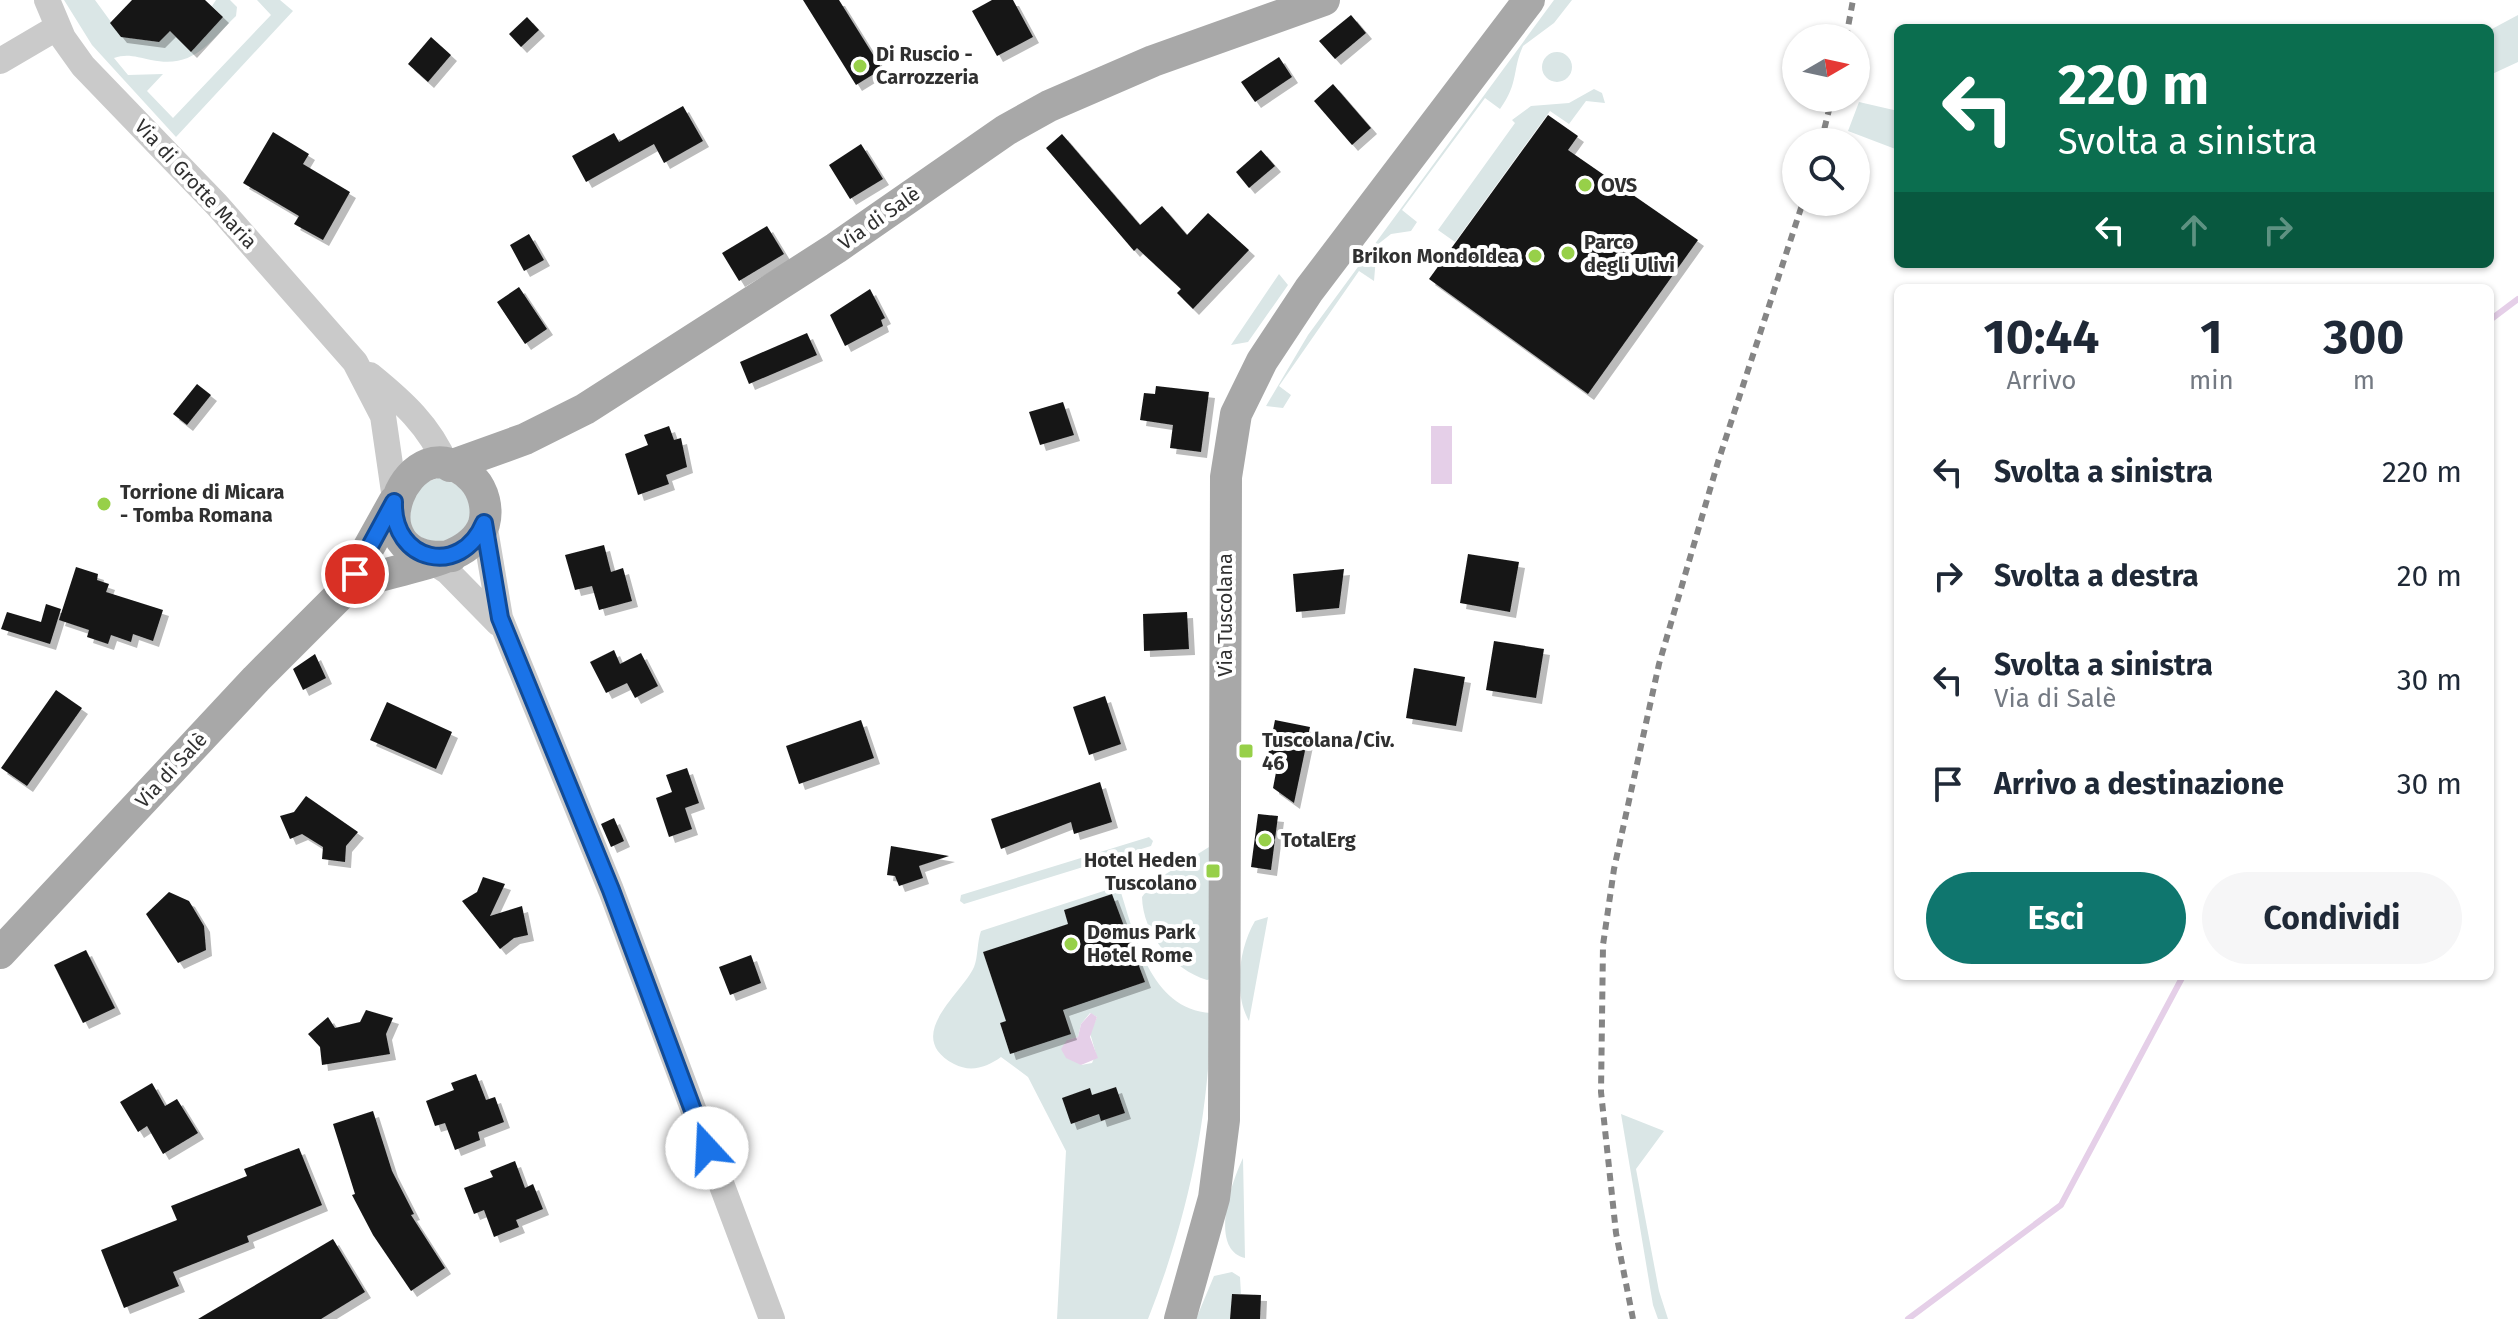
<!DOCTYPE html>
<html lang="it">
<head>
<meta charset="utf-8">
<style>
	:root { --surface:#fff; --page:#f6f6f7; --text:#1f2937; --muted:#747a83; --accent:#0f766e }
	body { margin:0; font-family:"Fira Sans",sans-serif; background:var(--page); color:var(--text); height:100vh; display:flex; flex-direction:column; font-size:30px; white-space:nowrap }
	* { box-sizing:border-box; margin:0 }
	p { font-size:26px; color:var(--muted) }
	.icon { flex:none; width:44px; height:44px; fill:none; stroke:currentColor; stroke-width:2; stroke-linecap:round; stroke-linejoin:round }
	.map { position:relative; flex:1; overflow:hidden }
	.details { position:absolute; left:1894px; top:284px; width:600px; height:696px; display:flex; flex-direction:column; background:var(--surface); border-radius:12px; box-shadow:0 2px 6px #0004 }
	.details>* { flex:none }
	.guide { position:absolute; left:1894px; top:24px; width:600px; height:244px; border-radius:12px; box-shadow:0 2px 6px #0004; background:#0b6e4f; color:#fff; overflow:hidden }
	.needle { width:52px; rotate:81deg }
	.fabs { position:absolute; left:1782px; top:24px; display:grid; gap:16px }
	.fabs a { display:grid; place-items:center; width:88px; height:88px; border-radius:50%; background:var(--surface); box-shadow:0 2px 6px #0004; font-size:40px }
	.pin { position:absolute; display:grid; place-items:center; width:68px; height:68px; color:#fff; margin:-34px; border:4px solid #fff; border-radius:50%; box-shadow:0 2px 8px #0007 }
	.me { position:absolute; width:88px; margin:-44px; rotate:340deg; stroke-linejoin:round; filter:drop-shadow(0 0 6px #0008) }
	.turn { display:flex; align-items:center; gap:28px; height:168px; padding:0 32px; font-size:36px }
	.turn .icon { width:104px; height:104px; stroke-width:2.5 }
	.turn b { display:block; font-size:56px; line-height:68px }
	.lanes { display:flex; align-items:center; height:76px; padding:0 32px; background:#0003; justify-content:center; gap:40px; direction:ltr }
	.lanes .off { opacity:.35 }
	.eta { display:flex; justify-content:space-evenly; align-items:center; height:136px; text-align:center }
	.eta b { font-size:48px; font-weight:700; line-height:56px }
	.action { display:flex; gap:16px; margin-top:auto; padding:16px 32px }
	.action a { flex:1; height:92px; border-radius:48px; background:var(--accent); color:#fff; font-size:32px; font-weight:700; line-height:92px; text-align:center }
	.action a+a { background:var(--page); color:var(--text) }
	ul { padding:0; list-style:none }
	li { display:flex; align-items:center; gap:24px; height:104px; padding:0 32px }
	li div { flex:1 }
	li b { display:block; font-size:30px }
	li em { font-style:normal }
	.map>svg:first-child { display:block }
	.green { fill:#dae6e6; fill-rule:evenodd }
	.water { fill:#e5cfe8 }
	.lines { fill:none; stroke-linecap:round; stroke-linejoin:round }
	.stream { stroke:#e5cfe8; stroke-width:6 }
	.building { fill:#171717; filter:url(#shadow) }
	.minor { stroke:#cacaca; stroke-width:26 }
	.major { stroke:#a8a8a8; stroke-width:32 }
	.rail { stroke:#858585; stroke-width:6; stroke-dasharray:8 6; stroke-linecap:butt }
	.route-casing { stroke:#114b97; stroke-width:20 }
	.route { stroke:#1a73e8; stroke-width:14 }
	.poi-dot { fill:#97d049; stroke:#fff; stroke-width:3 }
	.labels { text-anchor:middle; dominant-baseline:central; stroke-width:8; stroke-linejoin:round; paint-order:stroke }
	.poi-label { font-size:20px; font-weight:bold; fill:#303030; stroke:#fff; text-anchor:start }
	.street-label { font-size:20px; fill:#303030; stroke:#fff }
</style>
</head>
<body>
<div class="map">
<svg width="2518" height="1319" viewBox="0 0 2518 1319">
	<defs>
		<filter id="shadow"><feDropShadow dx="6" dy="6" stdDeviation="0" flood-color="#0004"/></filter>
	</defs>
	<rect width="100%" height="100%" fill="#fff"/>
	<path class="green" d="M64,0H95L122,37L159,42L170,31L191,52L223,17L212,6L216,0H230L237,7L236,16C208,43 194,69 151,60C137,57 127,53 114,58L128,75L163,74L147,91L173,118L271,15L257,0H280L293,11L176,137L92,45Z
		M1554,0H1572L1554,23L1523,46C1512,70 1519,83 1500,109L1485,98L1402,210L1417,222L1411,231L1391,234L1377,245L1374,281L1359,271L1279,386L1291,395L1283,408L1266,406L1308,335Z
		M2518,15V62L2490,75V30Z
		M1542 67a15 15 0 1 1 30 0a15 15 0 1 1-30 0Z
		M1594,89L1602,93L1605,103L1586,101L1569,124L1550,111L1455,242L1438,230L1515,123L1512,120L1531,106L1569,103Z
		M1859,102L1898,111V150L1848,131Z
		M1279,274L1288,285L1248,342L1231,345Z
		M443,476L470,494V529L440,547L409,531L412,488Z
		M1149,837L1153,841L1151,846L964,904L960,901L961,895Z
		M1209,847L1211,979L1207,980C1172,969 1143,934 1142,897L1153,882Z
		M1119,886C1134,933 1150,1010 1211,1013C1209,1119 1187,1221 1148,1319H1057L1066,1151L1028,1077L1001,1057C987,1067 971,1073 954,1064C902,1036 962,994 974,967C978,958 977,942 981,931ZM1112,894L1145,982L1089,1001L1081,975L1000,1002L983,952L1071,931L1064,910ZM1061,1003L1071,1033L1010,1054L1000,1023ZM1090,1013L1097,1017L1090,1033L1096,1054L1092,1063L1081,1065L1067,1040L1078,1037L1081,1024ZM1116,1087L1125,1113L1102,1121L1093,1095ZM1089,1089L1098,1115L1071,1124L1063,1098Z
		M1268,917L1249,1021C1233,993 1239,948 1255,921Z
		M1621,1114L1664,1131L1636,1169L1659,1291L1668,1319H1658L1653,1305Z
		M1243,1158L1245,1258C1208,1249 1232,1181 1243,1158Z
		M1232,1272L1240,1277L1241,1294H1232L1230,1319H1196L1214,1276Z"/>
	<path class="water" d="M1431,426H1452V484H1431Z
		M1091,1013L1097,1017L1090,1037L1098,1058L1081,1065L1066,1058L1061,1049L1067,1040L1078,1037L1081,1024Z"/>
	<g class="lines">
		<path class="stream" d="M2490,320L2518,299
			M1908,1319L2061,1205L2183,976"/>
	</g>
	<path class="building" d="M132,0H205L223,17L191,52L170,31L159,42L121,37L110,23Z
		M803,0H839L882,69L856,85Z
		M992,0H1013L1033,37L997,56L972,11Z
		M1351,15L1366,33L1335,59L1319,41Z
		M527,17L539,30L521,47L509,34Z
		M431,37L451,55L428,82L408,64Z
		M1279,57L1292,77L1255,102L1241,82Z
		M1333,84L1371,128L1352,145L1314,101Z
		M683,106L703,141L664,163L654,144L586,182L572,156L614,133L619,142Z
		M1548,115L1578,136L1568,150L1698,240L1588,394L1429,279Z
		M273,132L309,154L303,164L350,192L323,240L294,224L299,216L243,183Z
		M1062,134L1140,225L1162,206L1187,235L1208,213L1249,250L1193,309L1177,293L1181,289L1137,248L1134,251L1046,148Z
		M861,144L883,179L850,199L829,165Z
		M1261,150L1275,166L1249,188L1236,172Z
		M767,226L784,254L739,281L722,253Z
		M529,234L544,260L524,271L510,245Z
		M519,287L547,329L525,344L497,302Z
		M870,289L885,318L881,320L883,326L845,346L830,315Z
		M807,333L817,355L749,384L740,362Z
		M197,384L211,395L187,425L173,414Z
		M1156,386L1209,392L1201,452L1170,448L1173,425L1140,420L1144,393L1155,394Z
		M1063,402L1074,435L1040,445L1029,412Z
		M669,426L674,440L681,438L687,467L666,475L669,484L638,495L625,454L648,445L644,435Z
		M604,545L611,572L623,568L632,601L599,610L592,586L575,590L565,555Z
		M1468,554L1519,562L1510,612L1460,603Z
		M76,567L98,574L97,580L109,584L106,592L163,610L153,641L133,634L131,642L111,635L108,644L87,637L89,630L59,620Z
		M1344,569L1339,608L1296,612L1293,574Z
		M46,604L61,609L50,644L1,629L7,612L41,622Z
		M1187,612L1189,649L1144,651L1143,614Z
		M1494,641L1544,649L1536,698L1486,690Z
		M614,650L620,664L641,653L658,686L635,698L627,683L606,693L590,662Z
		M315,654L326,678L303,690L293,669Z
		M1414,668L1465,677L1456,726L1406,718Z
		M56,690L82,708L27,786L1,768Z
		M1105,696L1121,744L1089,755L1073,707Z
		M387,702L452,732L436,769L370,740Z
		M861,720L874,758L799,784L786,746Z
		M1275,720L1310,727L1294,803L1273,788L1278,762L1267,760Z
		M687,768L699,803L685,808L692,829L669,837L656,798L672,792L666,775Z
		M1100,782L1112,822L1074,834L1071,822L1001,849L991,819Z
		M306,796L358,832L346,846L345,862L322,859L323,847L302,834L290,839L280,816L294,812Z
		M1258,814L1278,816L1271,870L1251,867Z
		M614,818L624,841L611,847L601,824Z
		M891,846L949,856L919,866L923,878L899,886L895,876L887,875Z
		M483,877L505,884L490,916L522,906L528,935L514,938L500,949L462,901L477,892Z
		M169,892L189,901L204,926L206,950L178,963L146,914Z
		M1112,894L1145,982L1063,1010L1071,1034L1010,1054L1000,1023L1006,1021L983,952L1068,924L1064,910Z
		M86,950L115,1008L83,1023L54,965Z
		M751,955L761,983L730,995L719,967Z
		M366,1010L393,1018L386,1034L390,1054L322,1065L320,1047L308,1034L328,1017L335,1028L360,1022Z
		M476,1074L486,1100L495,1097L504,1122L478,1132L480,1140L455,1150L445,1123L435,1126L426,1101L454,1090L451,1083Z
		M152,1083L165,1106L177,1099L198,1133L163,1154L147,1126L138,1132L120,1102Z
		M1116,1087L1125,1113L1101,1121L1099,1114L1071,1124L1062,1098L1090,1088L1092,1095Z
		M373,1111L392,1171L414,1214L411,1215L445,1268L411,1291L373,1235L352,1195L355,1194L333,1124Z
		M299,1148L322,1205L247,1236L249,1242L173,1272L179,1286L124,1308L101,1250L177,1220L171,1206L247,1176L244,1169Z
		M515,1161L525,1188L533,1184L543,1209L516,1220L519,1227L494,1237L484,1210L474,1214L464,1188L493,1177L490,1171Z
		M333,1239L365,1292L321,1319H198Z
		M1232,1294L1261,1295L1260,1319H1230Z"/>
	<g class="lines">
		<path class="minor" d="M47,0L63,38L83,66L217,205L355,362L383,416L395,499
			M0,61L58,27
			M370,375C402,401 430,426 446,465
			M484,523L500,618L611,890L772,1319
			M421,554L447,571L498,623"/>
		<path class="major" d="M450,466L525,439L585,409L836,248L1006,130L1049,106L1153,61L1324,0
			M345,590C384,565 469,569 484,524C488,509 484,491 473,479C409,412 345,568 452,556
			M0,953L256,679L345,590L394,502
			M1180,1319L1214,1198L1224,1120L1226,477L1236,414L1262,361L1309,290L1529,0"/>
		<path class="rail" d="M1846,38L1853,0
			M1821,142L1832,98
			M1633,1319L1616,1233L1601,1092L1603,945L1614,869L1659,664L1718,462L1803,202"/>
	</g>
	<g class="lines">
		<g class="route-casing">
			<path id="route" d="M355,574L394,502C392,562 461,578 484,523L500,618L611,890L707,1148"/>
		</g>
		<use href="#route" class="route"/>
	</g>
	<g class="poi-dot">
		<circle cx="860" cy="66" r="8"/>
		<circle cx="1585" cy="185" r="8"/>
		<circle cx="1568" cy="253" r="8"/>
		<circle cx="1535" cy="256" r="8"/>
		<circle cx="104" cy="504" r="8"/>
		<rect x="1238" y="743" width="16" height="16" rx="4"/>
		<circle cx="1265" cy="840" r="8"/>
		<rect x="1205" y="863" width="16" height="16" rx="4"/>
		<circle cx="1071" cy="944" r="8"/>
	</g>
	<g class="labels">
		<g class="poi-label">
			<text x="876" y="54">Di Ruscio -<tspan x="876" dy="23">Carrozzeria</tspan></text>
			<text x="1601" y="185">OVS</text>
			<text x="1584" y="242">Parco<tspan x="1584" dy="23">degli Ulivi</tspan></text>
			<text x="1519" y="256" text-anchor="end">Brikon MondoIdea</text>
			<text x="120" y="492">Torrione di Micara<tspan x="120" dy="23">- Tomba Romana</tspan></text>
			<text x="1262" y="740">Tuscolana/Civ.<tspan x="1262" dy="23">46</tspan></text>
			<text x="1281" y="840">TotalErg</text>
			<text x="1197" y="860" text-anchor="end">Hotel Heden<tspan x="1197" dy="23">Tuscolano</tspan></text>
			<text x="1087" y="932">Domus Park<tspan x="1087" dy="23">Hotel Rome</tspan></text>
		</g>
		<g class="street-label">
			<text transform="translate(196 184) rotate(47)">Via di Grotte Maria</text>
			<text transform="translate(879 218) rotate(-35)">Via di Salè</text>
			<text transform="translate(1225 615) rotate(-90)">Via Tuscolana</text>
			<text transform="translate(171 770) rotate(-47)">Via di Salè</text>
		</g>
	</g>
</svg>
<div class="fabs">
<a><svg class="needle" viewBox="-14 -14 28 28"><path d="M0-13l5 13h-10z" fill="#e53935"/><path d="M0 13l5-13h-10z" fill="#747a83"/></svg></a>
<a><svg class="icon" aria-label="search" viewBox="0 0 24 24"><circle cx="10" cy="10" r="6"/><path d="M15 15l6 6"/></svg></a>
</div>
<div class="pin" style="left:355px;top:574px;background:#d93025"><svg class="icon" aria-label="arrive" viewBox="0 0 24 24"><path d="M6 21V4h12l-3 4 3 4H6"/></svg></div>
<svg class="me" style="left:707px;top:1148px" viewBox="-20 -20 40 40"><circle r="19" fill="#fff"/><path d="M0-13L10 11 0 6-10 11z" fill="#1a73e8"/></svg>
<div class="guide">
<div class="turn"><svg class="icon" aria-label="left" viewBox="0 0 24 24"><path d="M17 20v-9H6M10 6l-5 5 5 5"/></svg><div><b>220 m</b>Svolta a sinistra</div></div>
<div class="lanes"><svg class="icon" aria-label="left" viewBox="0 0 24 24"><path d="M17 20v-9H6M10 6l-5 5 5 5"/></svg><svg class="icon off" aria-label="ahead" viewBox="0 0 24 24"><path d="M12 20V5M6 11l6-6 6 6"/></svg><svg class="icon off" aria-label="right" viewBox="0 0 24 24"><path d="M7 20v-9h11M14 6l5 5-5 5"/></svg></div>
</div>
<section class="details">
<div class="eta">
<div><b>10:44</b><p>Arrivo</p></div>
<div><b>1</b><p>min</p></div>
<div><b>300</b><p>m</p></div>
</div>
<ul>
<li><svg class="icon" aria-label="left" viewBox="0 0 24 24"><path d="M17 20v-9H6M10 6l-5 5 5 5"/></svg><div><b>Svolta a sinistra</b></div><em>220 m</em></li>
<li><svg class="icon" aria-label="right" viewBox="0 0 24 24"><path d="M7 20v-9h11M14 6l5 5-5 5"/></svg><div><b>Svolta a destra</b></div><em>20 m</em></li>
<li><svg class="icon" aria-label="left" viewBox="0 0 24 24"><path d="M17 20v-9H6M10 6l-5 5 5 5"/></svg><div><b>Svolta a sinistra</b><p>Via di Salè</p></div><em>30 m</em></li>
<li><svg class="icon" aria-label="arrive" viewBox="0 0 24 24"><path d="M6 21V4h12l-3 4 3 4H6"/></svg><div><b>Arrivo a destinazione</b></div><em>30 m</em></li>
</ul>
<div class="action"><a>Esci</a><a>Condividi</a></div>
</section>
</div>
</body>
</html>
